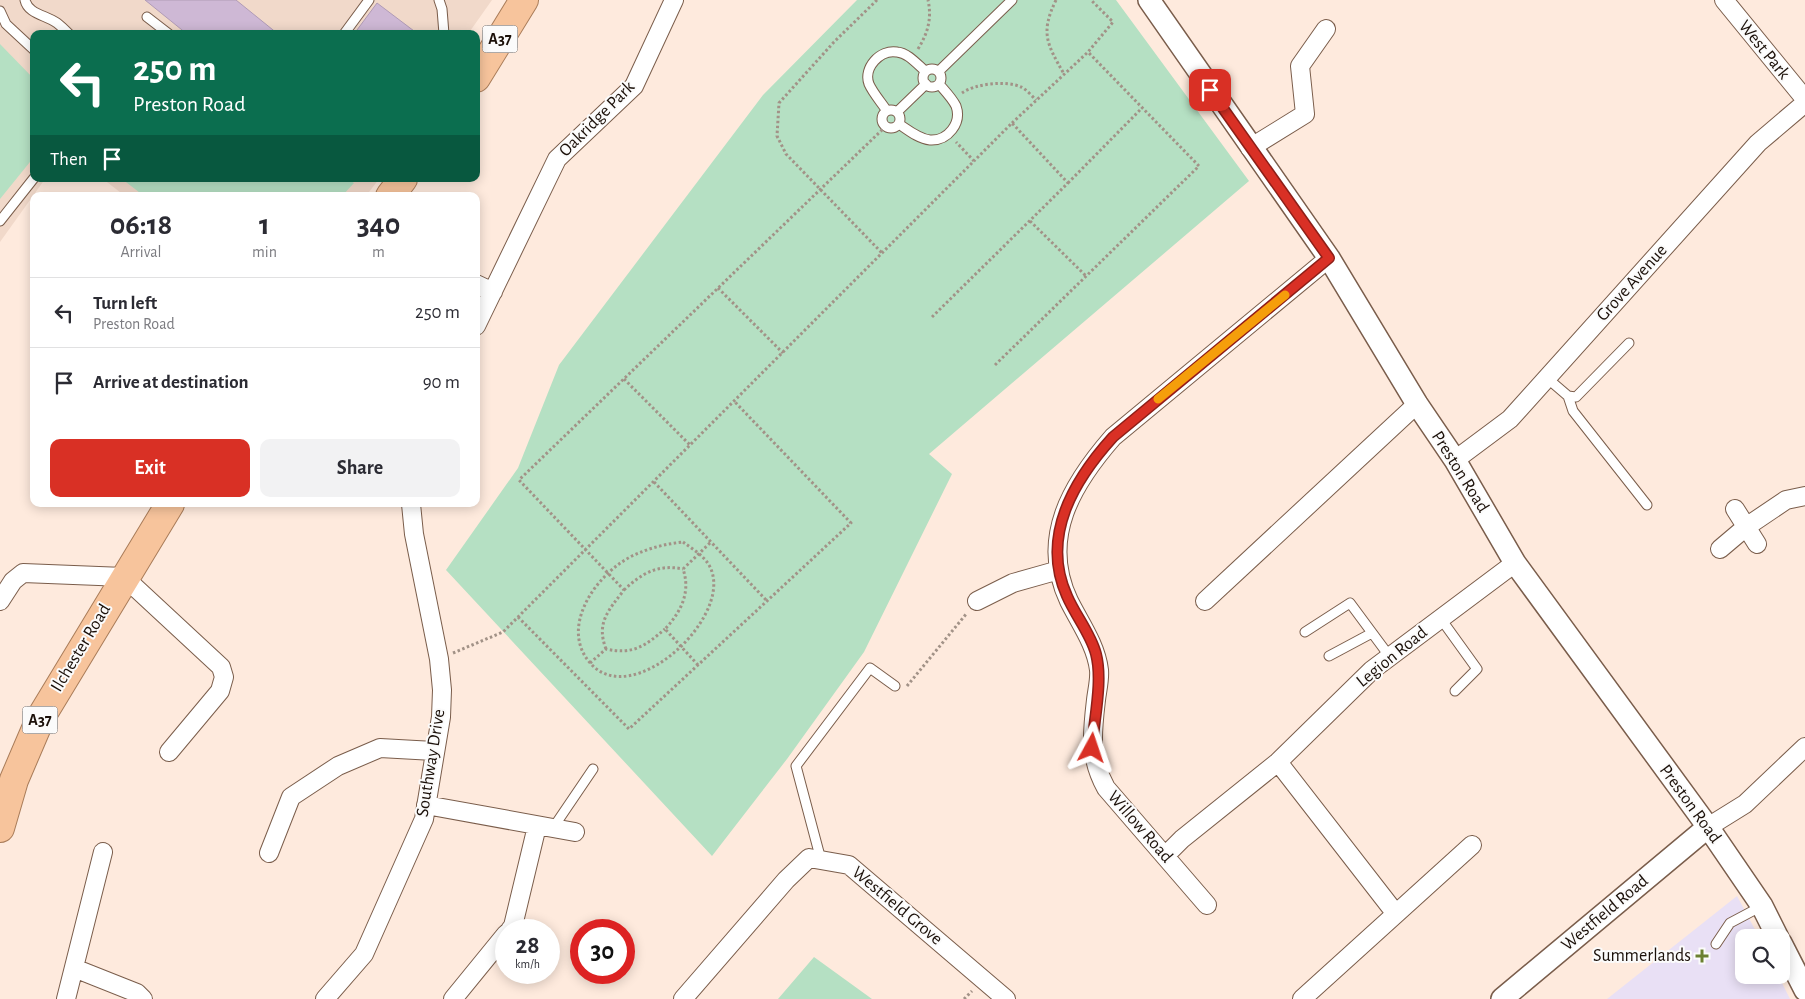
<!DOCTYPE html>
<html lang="en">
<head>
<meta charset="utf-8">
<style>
	:root { --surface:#fff; --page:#f2f2f3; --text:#2b2b33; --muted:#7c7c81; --line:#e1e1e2; --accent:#d93025 }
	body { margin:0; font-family:"Alegreya Sans",sans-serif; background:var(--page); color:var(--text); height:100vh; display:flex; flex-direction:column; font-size:19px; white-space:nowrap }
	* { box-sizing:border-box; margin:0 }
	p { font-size:16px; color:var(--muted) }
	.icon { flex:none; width:28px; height:28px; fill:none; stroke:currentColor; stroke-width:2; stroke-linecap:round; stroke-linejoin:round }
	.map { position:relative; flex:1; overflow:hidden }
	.sheet { position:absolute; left:30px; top:192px; width:450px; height:315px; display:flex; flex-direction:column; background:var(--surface); border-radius:10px; box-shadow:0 2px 12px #0003 }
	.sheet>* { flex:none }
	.top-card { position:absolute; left:30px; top:30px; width:450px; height:152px; border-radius:10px; box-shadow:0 2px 12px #0003; background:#0b6e4f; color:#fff; overflow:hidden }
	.buttons { position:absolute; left:1735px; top:929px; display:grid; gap:10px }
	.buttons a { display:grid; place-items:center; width:55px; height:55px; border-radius:10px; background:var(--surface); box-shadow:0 2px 12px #0003; font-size:25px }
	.speed { position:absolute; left:495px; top:919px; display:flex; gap:10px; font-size:25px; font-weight:700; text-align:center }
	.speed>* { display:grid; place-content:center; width:65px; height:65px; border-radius:50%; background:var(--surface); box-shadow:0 2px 12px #0003; line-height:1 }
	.speed small { font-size:12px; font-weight:400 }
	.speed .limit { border:8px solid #d22; background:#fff; color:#111 }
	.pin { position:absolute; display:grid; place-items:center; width:42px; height:42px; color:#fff; margin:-21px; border-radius:10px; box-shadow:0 2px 8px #0006 }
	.me { position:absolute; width:55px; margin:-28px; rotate:5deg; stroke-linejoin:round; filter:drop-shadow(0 0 4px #0008) }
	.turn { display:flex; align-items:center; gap:18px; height:105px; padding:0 20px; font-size:22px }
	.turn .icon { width:65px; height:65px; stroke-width:2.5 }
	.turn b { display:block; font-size:35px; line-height:42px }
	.then { display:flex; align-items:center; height:48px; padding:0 20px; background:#0003; gap:10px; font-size:19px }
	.eta { display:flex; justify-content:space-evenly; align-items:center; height:85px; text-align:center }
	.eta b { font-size:30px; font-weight:600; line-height:35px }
	.cta { display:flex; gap:10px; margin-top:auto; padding:10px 20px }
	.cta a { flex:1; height:58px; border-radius:10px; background:var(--accent); color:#fff; font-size:20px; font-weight:600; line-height:58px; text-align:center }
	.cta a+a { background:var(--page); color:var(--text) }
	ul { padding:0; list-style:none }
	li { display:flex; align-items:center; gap:15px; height:70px; padding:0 20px; border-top:1px solid var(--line) }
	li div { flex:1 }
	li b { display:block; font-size:19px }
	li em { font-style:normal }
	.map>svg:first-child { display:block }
	.built { fill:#f1d9ca }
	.medical { fill:#e9e0f5 }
	.green { fill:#b5e0c3 }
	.building { fill:#ceb8d5; stroke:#b09bb6 }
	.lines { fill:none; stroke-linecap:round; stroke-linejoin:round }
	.service-casing { stroke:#7a5d4b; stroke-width:11 }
	.minor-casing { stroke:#7a5d4b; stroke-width:20 }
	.tertiary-casing { stroke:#7a5d4b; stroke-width:24 }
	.trunk-casing { stroke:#a97c59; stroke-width:30 }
	.path { stroke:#a29287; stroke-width:3; stroke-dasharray:2.5 2.5; stroke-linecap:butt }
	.service { stroke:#fff; stroke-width:9 }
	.minor { stroke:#fff; stroke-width:18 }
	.tertiary { stroke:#fff; stroke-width:21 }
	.trunk { stroke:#f7c49c; stroke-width:28 }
	.route-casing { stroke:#8d1f18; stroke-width:12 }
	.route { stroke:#d93025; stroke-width:9 }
	.slow { stroke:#f59e0b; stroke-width:9 }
	.poi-dot { fill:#6b8031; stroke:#fbfbfb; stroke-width:2 }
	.labels { text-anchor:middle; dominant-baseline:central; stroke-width:4; stroke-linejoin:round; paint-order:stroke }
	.shield { fill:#fbfbfb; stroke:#5e5652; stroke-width:1 }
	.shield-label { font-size:16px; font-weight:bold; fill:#1b1009 }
	.street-label { font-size:18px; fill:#1b1009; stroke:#fbfbfb }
	.poi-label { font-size:18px; fill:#1b1009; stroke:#fbfbfb; text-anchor:end }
</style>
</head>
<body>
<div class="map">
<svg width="1805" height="999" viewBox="0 0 1805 999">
	<rect width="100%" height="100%" fill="#feeadd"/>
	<path class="built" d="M0,0H492L468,34H34V179H45L0,242Z
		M103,179H379L366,196H125Z"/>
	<path class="medical" d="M1737,896L1759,937L1744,938V975H1778L1790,999H1607Z"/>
	<path class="green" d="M857,0H1116L1249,181L929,454L952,474L864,652L787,759L712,856L446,570L518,468L559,365L763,95Z
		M0,44L34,79V157L0,199Z
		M122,179H348L354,183L342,196H144Z
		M814,957L872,999H778Z"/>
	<path class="building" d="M145,0H236L278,34H187Z
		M377,3L418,34H354Z"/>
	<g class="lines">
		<g class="service-casing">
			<path id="service" d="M25,0C28,14 46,15 57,23C61,26 65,30 69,34
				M439,0L442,9L444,34
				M0,11L6,24L34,50
				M147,17L169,34
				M344,34L369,0
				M923 78a9 9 0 1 1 18 0a9 9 0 1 1-18 0Z
				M939,71L1012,0
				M882 119a9 9 0 1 1 18 0a9 9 0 1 1-18 0Z
				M887,111C881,102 873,93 869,84C863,68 880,49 897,52C908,53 917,64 925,71
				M897,112L926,84
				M899,124C908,130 919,139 930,140C948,141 962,123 956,106C952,98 945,91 939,84
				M0,221L34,178
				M1547,378L1568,396L1576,397L1629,343
				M1568,396L1573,411L1647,505
				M1441,619L1477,669L1455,691
				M1305,632L1350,603L1390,657
				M1329,656L1372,633
				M553,828L593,769
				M821,860L796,766L870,668L895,686
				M1716,944L1730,923L1762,906"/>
		</g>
		<g class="minor-casing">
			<path id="minor" d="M1724,0L1805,99
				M1250,148L1305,114L1300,66L1326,29
				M476,284L493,292
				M476,326L557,159L634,86L674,0
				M1455,460L1510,419L1758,143L1805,103
				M1735,509L1757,544
				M1720,549L1746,527L1786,500L1805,496
				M0,601L13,581L23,573L124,577L221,667L224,677L220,691L169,752
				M977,601L1013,583L1059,570
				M1205,601L1417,404
				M1278,762L1396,914
				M426,805L575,832
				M1708,827L1745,804L1805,747
				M269,853L291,797L338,766L380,748L434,751
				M1165,856L1182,839L1278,762L1372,670L1515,563
				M1207,905L1106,788C1089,757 1092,734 1096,700C1097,691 1100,679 1099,670C1096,645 1080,623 1069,601C1039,538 1072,484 1113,437L1329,258
				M510,930L513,926L537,826
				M74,968L137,993L143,999
				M66,999L103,852
				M325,999L364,954L424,819L441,717L442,690L439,659L414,534L411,504
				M453,999L506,934
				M683,999L786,880L809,858L849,865L1006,999
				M1302,999L1472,845"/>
		</g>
		<g class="tertiary-casing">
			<path id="tertiary" d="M1149,0L1329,258L1417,404L1455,460L1515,563L1708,827L1762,906L1778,938
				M1781,943L1805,990
				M1502,999L1708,827"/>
		</g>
		<g class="trunk-casing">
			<path id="trunk" d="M476,78L524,0
				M390,196L403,179
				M0,828L14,780L41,717L170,504"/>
		</g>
		<path class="path" d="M877,0L834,42L779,103L777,136L786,154L882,253
			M1056,0C1040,33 1047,44 1064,74
			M918,49C928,33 932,18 928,0
			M962,93C974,84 1006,80 1021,87C1026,89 1032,96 1036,100
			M1012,123L1088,52
			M1068,183L1142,108
			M1030,221L1086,276
			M718,288L783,353
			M932,317L1068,183L1012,123L974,161
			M995,365L1199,166L1088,52L1113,22L1091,0
			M624,379L690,445
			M654,482L767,601
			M683,542C694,550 708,558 712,572C728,622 632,709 591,664C558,628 596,574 632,556C649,548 665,544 683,542Z
			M624,590C642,573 658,564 683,569
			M518,617L629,729L851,523L734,401
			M606,649C596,623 608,611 624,590L519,480L885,127
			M453,653L503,632L974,161L956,142
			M590,663L606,649C633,655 645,646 665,629
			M698,665L665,629C681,612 691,592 683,569L711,542
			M907,686L967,613
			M964,999L972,991"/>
		<use href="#service" class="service"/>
		<use href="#minor" class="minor"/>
		<use href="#tertiary" class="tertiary"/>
		<use href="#trunk" class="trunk"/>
	</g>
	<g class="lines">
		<g class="route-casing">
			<path id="route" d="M1092,748C1094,719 1103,681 1096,654C1091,634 1075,615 1067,596C1040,536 1074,480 1113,437L1329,258L1210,90"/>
		</g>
		<use href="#route" class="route"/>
		<path class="slow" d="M1158,399L1285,295"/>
	</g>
	<path class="poi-dot" d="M1699.5 948.5h5v5h5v5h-5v5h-5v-5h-5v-5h5z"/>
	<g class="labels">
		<g class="shield">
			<rect x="482.5" y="25.5" width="35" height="27" rx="4"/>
			<rect x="22.5" y="706.5" width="35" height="27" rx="4"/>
		</g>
		<g class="shield-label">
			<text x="500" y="39">A37</text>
			<text x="40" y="720">A37</text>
		</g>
		<g class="street-label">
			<text transform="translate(1764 50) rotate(51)">West Park</text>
			<text transform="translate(597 119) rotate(-45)">Oakridge Park</text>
			<text transform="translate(1632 283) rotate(-48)">Grove Avenue</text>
			<text transform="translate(1460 472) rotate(58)">Preston Road</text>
			<text transform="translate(81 648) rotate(-59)">Ilchester Road</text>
			<text transform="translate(1392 657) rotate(-39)">Legion Road</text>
			<text transform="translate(431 763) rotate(-81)">Southway Drive</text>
			<text transform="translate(1690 804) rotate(54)">Preston Road</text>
			<text transform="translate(1140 827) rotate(49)">Willow Road</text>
			<text transform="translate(897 906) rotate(40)">Westfield Grove</text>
			<text transform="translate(1605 913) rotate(-40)">Westfield Road</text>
		</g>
		<g class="poi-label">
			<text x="1691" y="956">Summerlands</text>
		</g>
	</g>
</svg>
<div class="buttons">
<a><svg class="icon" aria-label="search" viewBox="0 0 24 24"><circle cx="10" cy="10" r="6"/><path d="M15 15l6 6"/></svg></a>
</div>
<div class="speed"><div>28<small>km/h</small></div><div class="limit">30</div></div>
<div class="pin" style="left:1210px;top:90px;background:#d93025"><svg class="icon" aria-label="arrive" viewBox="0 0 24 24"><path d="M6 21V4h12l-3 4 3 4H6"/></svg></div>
<svg class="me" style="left:1092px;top:748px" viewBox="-20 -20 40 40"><path d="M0-17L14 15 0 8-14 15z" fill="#d93025" stroke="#fff" stroke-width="4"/></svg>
<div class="top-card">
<div class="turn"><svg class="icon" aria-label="left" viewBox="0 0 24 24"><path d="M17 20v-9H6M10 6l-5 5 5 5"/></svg><div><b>250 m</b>Preston Road</div></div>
<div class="then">Then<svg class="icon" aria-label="arrive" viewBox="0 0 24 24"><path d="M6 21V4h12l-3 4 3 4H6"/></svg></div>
</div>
<section class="sheet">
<div class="eta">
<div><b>06:18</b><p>Arrival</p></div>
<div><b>1</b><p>min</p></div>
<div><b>340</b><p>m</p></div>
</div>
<ul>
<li><svg class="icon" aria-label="left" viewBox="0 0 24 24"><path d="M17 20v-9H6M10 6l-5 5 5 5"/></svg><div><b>Turn left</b><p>Preston Road</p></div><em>250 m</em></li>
<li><svg class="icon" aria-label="arrive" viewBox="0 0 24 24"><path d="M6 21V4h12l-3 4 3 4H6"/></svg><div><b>Arrive at destination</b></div><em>90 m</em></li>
</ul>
<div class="cta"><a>Exit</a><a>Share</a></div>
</section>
</div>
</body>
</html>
